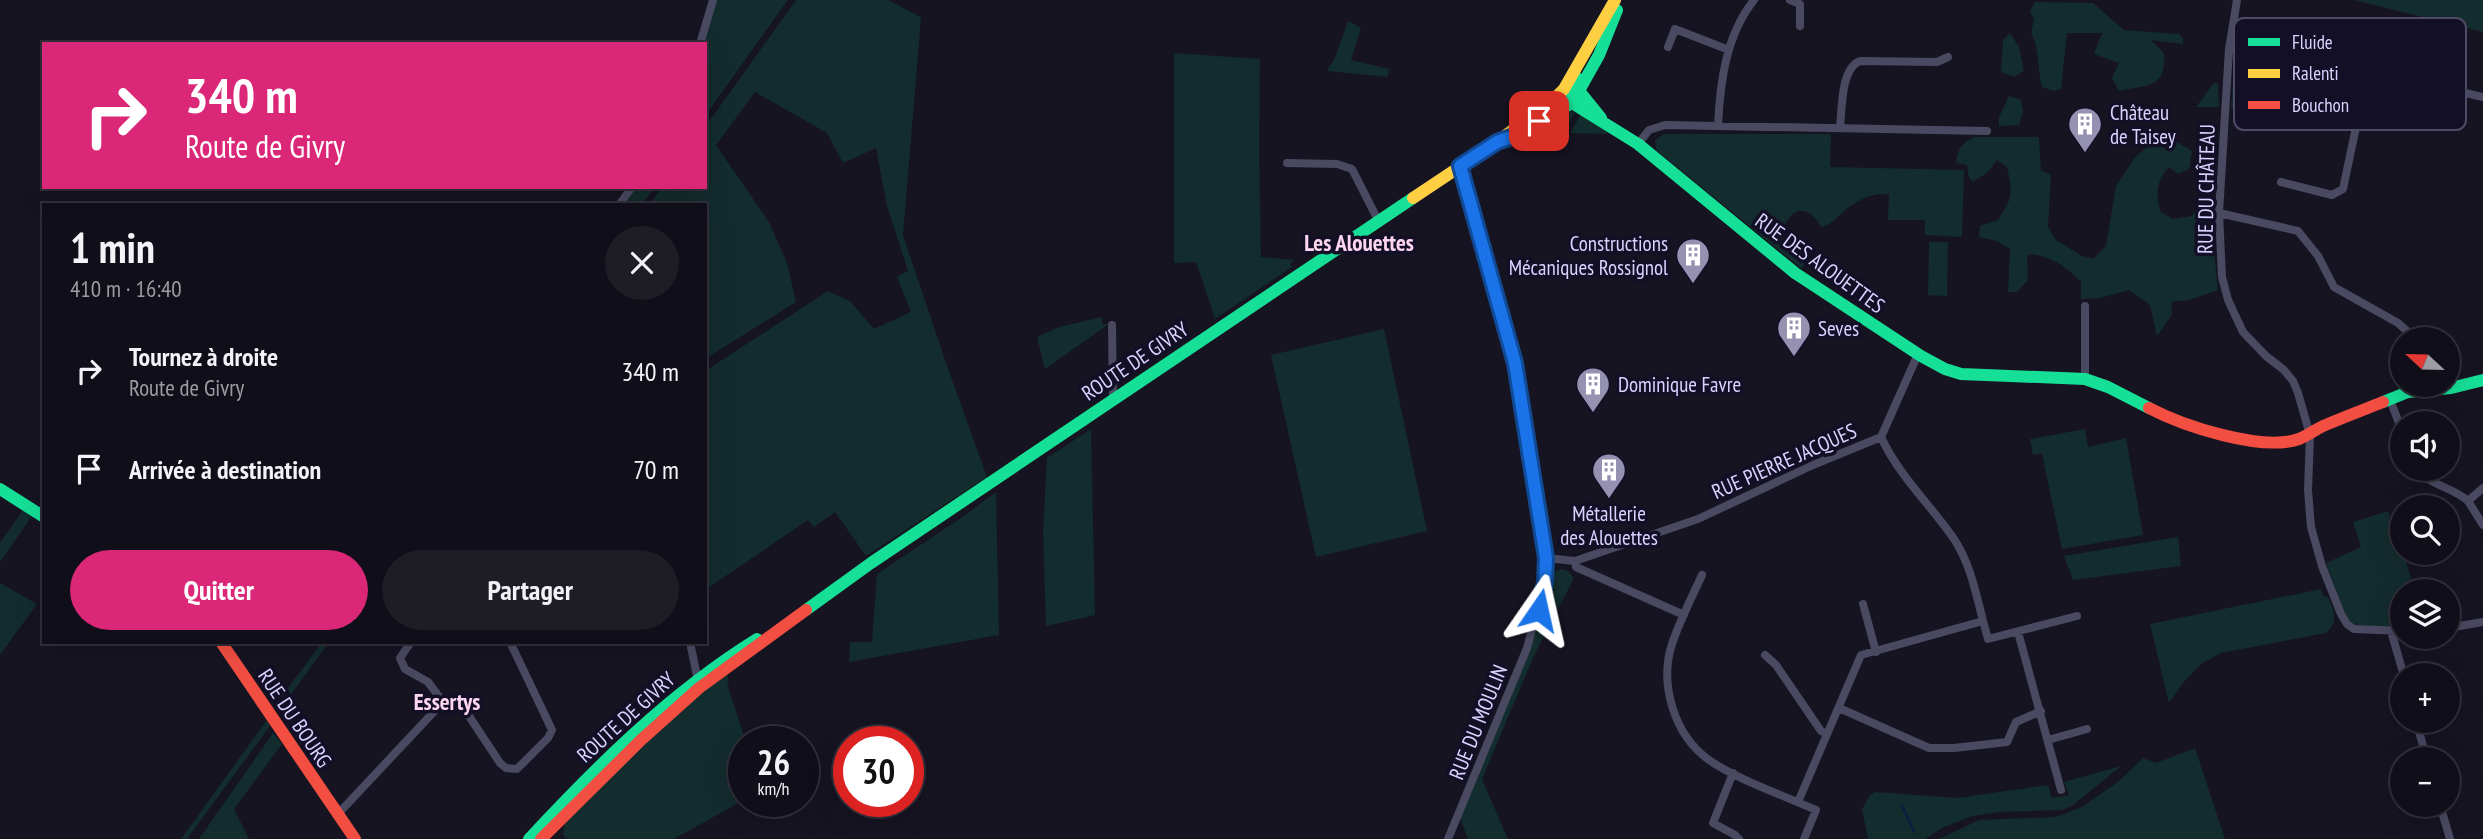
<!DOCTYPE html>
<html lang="fr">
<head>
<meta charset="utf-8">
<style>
	:root { --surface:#100f19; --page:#1e1d26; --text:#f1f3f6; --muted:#9c9ca2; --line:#302f38; --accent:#db2777 }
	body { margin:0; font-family:"PT Sans Narrow",sans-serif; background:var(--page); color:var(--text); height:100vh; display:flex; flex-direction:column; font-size:26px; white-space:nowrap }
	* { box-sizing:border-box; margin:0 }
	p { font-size:23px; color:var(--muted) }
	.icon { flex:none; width:38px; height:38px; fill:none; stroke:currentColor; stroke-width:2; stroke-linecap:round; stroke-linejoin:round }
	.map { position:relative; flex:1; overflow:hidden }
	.side { position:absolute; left:42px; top:203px; width:665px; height:441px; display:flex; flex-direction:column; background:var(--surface); border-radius:0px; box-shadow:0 7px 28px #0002,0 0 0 2px var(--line) }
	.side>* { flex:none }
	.banner { position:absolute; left:42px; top:42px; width:665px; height:147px; border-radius:0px; box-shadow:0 7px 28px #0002,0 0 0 2px var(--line); background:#db2777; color:#fff; overflow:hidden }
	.needle { width:46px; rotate:292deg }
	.fabs { position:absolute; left:2390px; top:327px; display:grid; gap:14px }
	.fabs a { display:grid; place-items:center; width:70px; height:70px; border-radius:50%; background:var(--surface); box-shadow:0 7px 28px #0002,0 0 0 2px var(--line); font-size:35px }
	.speed { position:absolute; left:728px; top:726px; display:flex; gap:14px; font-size:35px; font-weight:700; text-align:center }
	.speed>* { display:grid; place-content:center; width:91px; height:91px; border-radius:50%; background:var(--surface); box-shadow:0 7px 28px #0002,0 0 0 2px var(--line); line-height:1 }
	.speed small { font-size:18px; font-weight:400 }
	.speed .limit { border:10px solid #d22; background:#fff; color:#111 }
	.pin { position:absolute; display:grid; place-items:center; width:60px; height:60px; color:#fff; margin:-30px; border-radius:14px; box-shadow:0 4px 10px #0006 }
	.me { position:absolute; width:77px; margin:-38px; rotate:11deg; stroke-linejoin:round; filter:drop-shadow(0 0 5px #0008) }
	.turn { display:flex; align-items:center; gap:24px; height:147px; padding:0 28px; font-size:32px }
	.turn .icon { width:91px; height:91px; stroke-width:2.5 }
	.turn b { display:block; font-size:49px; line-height:60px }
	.round { display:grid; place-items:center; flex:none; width:74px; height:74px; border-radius:37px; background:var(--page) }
	.headline { display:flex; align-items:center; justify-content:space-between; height:119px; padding:0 28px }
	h1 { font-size:42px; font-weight:600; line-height:52px }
	.primary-button { display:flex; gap:14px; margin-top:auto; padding:14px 28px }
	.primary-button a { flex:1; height:80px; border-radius:42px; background:var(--accent); color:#fff; font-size:28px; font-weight:600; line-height:80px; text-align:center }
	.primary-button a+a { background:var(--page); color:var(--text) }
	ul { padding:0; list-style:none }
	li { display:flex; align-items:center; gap:21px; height:98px; padding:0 28px }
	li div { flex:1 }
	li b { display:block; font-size:26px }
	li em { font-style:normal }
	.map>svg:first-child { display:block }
	.green { fill:#132c2d }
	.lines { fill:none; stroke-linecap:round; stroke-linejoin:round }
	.stream { stroke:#0b1e41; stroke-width:2.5 }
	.street { stroke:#4a4962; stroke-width:8 }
	.fast { stroke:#16e098; stroke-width:12 }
	.slow { stroke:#ffcf43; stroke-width:12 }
	.jam { stroke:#f24e42; stroke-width:12 }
	.route-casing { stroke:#114b97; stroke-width:18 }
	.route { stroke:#1a73e8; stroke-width:12 }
	.labels { text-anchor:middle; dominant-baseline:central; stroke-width:7; stroke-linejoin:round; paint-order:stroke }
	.poi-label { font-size:21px; fill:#d9d4ff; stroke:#130f26; text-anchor:start }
	.street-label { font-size:21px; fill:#d9d4ff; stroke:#130f26 }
	.neighbourhood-label { font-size:23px; font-weight:bold; fill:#ffd6f0; stroke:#130f26 }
	.key { fill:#130f26; stroke:#4e4a67; stroke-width:2 }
	.key-label { font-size:19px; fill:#d9d4ff }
</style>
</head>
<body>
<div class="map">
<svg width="2483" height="839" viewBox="0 0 2483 839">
	<rect width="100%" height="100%" fill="#161421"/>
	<path class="green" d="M716,0H788L705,116V44H703Z
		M796,0H888L921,17L903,235L945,360L987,477L866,556L835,512L814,527L808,520L705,590V371L828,291L850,301L874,329L911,312L897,277L908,271L887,206L876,148L843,163L827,133L755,92L716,145L769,222L787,263L796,302L705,359V205H649L662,187H705V127Z
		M2354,0H2483V32Z
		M2035,2L2093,3L2124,30L2179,34L2183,38V44L2151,40L2164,53C2166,90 2148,84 2119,91L2112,78L2119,63L2094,54L2102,33H2067L2061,89L2053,91L2042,87C2037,69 2040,49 2031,33L2034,20L2030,11Z
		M1348,21L1361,28L1351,60L1389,69L1388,77L1327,71L1335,58Z
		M2010,33L2019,47L2024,71L2014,77L2001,72L2003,40Z
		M1174,53L1260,59L1259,150L1261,257L1295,260L1290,264L1292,267L1215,319L1196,262L1174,263Z
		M2235,58L2295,65L2273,116L2231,108Z
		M2218,82L2219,107H2196L2213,84Z
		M2009,96L2021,100L2023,112L2019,125L1999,126V117Z
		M1568,111L1575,112L1565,132L1528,133Z
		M1581,114L1605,129L1608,134L1570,133Z
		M1664,134H1831L1830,167L1964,170L1962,237L1925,235V220H1888L1889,194C1869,193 1855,201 1841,214C1834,220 1831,225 1821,227C1808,202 1789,207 1782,233L1786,244L1806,250L1808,257L1802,269L1656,150L1655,140Z
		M1974,137H2039L2041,170L2051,175L2048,227L2056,240L2082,256L2093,259L2106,246L2116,186L2135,157L2160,137H2169L2192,151L2189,169L2178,174L2169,167C2156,181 2155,195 2161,212L2173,219L2192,216L2204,197L2213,199L2214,251L2218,290L2189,300L2171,302L2172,315L2157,336L2150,305L2129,290L2100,298L2081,299V282C2067,267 2050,255 2029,254L2027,259L2028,280L2017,292H2008L2010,249L1997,241L1979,237L1980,226L1998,220C2013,196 2013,196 2007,167L1997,160L1988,172L1973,182L1969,178L1967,165L1956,163C1958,149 1961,144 1974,137Z
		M636,187H654L642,205H623Z
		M1929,242H1948L1947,296L1928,295Z
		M1102,317V324H1109L1045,369L1037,337L1059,327Z
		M1384,329L1427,531L1316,557L1271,355Z
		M1091,429L1095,615L1046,626L1043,533L1047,458Z
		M2085,429L2088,447L2126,438L2143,535L2062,549L2042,454L2033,455L2030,439Z
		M996,492L999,635L849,662L850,642H872L877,574L964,516Z
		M23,510L32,516L0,562V543Z
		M2388,511L2416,591L2403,592V627C2385,629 2359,631 2346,618L2326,563L2361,547L2353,522Z
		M2178,537L2181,566L2073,580L2064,556Z
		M1561,569L1568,571L1574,578L1533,658L1482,779L1508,839H1468L1460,818L1543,605C1546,592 1546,573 1561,569Z
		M0,583L37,604L0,655Z
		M2321,589L2323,596L2328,597C2334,612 2339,621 2326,633L2221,653L2201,664L2183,683L2169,703L2150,624Z
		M322,642H329L279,711L275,706Z
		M727,674L729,682L727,684L746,742H744V800L674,839H566L563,834L565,820L682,707Z
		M267,720L270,726L187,839H181Z
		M273,733L282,744L234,809L249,839H199Z
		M2195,748L2225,839H1939L1979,820L2056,817L2082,807L2119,781L2143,758L2156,763Z
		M2121,766L2072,806L2062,810L1999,812L1972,816L1942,828L1925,839H1868L1862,809L1870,795L1875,792L1957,798L2048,785L2052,798L2069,795L2064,782Z"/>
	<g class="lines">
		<path class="stream" d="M1902,806L1914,831"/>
		<path class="street" d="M1790,0L1800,4V26
			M2237,0L2229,49L2219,213L2222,277L2228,300L2243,332L2266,356L2284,370L2293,381L2298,393L2310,435L2308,490L2311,527L2322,566L2341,614L2347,624L2354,629L2403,631
			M700,44L713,0
			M1668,47L1675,29L1729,50
			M2229,49L2368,70L2483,97
			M1718,126C1720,82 1726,35 1754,0
			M1840,127C1842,108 1841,68 1860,61L1937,62L1948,57
			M1638,144L1649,130L1665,125L1987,131
			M1287,163L1337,164L1352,169L1379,222
			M2281,182L2332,195L2343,189L2368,70
			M619,205L632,187
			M2219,213L2298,231L2318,256L2334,287L2398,323L2417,340
			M2085,306V379
			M1112,325L1113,399
			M2390,400L2403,433
			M1881,437L1918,354
			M2418,469C2430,486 2453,487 2468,501L2483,488
			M2468,501L2483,525
			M1546,558L1575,561L1698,519L1813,465L1881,437
			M1575,561L1576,567L1684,615
			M1702,575C1692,597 1680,620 1672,644C1659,684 1674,735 1709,760C1736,779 1785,796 1816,810L1804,839
			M1863,604L1876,652
			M1983,621L1988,639L2077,616
			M2448,628L2483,622
			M2391,631L2404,676
			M2018,632L2061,790
			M411,642L400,658L405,669L428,682L443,702L459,706L465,710L500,763L506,768L517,769L548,738L552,730L510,642
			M690,642L698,681
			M1765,655L1776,665L1821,731L1827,734
			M1839,708L1929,748H1954L2007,742L2016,722L2041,711
			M2416,721L2427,760
			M2048,740L2087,729
			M1733,773L1713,823L1735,835L1739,839
			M1798,802L1861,655L1983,621C1976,593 1970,563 1954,539C1930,504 1899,476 1881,437
			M2440,805L2450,839
			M337,815L443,702
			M1448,839L1527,648L1545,582L1546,558L1520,385L1510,341L1460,166"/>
		<path class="fast" d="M1576,77L1572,86V103L1638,144L1795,273L1921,356L1945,369L1961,374L2085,379L2108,387L2149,408
			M1572,91L1580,92L1601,118
			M1514,136L1572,103L1599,55L1617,10
			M2383,402L2408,392L2451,388L2483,380
			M0,489L44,517
			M806,610L871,563L1413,198
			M529,839C599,764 670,693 757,639"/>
		<path class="slow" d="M1413,198L1497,142L1557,96L1564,89L1615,0"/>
		<path class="jam" d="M2149,408C2183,426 2262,452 2299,439C2307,436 2315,430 2323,426C2342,418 2363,410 2383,402
			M221,642L355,839
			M541,839L641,740L699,688L806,610"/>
	</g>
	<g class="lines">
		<g class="route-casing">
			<path id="route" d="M1539,610L1545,582L1546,558L1515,363L1460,166L1497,142L1514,136L1539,121"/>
		</g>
		<use href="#route" class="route"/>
	</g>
	<defs>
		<g id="building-pin" transform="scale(1.75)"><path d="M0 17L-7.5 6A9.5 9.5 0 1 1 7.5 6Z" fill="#9591b1" stroke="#130f26"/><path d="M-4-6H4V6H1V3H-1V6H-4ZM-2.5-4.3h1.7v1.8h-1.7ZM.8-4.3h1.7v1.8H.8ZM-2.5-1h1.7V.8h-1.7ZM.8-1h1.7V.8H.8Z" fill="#fff"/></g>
	</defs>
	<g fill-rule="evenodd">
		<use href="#building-pin" x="2085" y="124"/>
		<use href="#building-pin" x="1693" y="255"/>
		<use href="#building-pin" x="1794" y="328"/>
		<use href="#building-pin" x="1593" y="384"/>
		<use href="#building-pin" x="1609" y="470"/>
	</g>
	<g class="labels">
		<g class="poi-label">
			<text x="2110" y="112">Château<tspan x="2110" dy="24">de Taisey</tspan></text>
			<text x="1668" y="243" text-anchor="end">Constructions<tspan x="1668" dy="24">Mécaniques Rossignol</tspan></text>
			<text x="1818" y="328">Seves</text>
			<text x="1618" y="384">Dominique Favre</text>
			<text x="1609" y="513" text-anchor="middle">Métallerie<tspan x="1609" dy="24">des Alouettes</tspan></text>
		</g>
		<g class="street-label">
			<text transform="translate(2206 189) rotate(-89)">RUE DU CHÂTEAU</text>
			<text transform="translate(1820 263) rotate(36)">RUE DES ALOUETTES</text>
			<text transform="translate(1135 361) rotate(-34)">ROUTE DE GIVRY</text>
			<text transform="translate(1784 461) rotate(-24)">RUE PIERRE JACQUES</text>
			<text transform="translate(626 717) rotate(-42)">ROUTE DE GIVRY</text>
			<text transform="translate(295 718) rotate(56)">RUE DU BOURG</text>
			<text transform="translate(1478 722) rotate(-68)">RUE DU MOULIN</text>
		</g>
		<g class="neighbourhood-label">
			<text x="1359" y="242">Les Alouettes</text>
			<text x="447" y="701">Essertys</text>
		</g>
	</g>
	<rect x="2234" y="18" width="232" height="112" rx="10" class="key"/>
	<rect x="2248" y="38" width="32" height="8" fill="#16e098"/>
	<rect x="2248" y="69" width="32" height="9" fill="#ffcf43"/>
	<rect x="2248" y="101" width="32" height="8" fill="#f24e42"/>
	<g class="key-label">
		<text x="2292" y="49">Fluide</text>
		<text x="2292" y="80">Ralenti</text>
		<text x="2292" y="112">Bouchon</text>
	</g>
</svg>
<div class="fabs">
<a><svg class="needle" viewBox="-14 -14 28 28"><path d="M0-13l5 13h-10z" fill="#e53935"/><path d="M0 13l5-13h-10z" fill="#9c9ca2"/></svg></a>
<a><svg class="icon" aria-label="sound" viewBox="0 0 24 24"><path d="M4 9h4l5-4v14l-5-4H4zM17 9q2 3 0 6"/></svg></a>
<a><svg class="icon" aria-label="search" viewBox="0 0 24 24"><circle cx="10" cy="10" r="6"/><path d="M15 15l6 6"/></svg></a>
<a><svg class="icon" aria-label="layers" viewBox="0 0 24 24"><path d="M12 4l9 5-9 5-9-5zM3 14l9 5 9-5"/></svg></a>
<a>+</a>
<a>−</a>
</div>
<div class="speed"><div>26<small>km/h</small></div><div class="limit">30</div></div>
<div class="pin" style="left:1539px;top:121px;background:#d93025"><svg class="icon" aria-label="arrive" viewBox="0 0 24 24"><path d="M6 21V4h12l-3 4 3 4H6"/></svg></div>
<svg class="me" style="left:1539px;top:610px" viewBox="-20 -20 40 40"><path d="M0-17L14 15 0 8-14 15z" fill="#1a73e8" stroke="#fff" stroke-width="4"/></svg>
<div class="banner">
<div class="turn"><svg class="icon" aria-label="right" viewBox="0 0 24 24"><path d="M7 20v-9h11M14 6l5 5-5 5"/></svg><div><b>340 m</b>Route de Givry</div></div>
</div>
<section class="side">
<div class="headline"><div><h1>1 min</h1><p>410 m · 16:40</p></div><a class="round"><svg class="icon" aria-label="close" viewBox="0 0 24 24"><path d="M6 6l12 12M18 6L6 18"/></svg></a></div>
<ul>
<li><svg class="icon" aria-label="right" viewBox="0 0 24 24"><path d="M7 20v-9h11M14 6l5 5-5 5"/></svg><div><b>Tournez à droite</b><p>Route de Givry</p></div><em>340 m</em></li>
<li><svg class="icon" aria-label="arrive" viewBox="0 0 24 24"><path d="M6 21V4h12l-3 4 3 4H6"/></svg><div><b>Arrivée à destination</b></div><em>70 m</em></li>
</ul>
<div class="primary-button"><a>Quitter</a><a>Partager</a></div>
</section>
</div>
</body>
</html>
